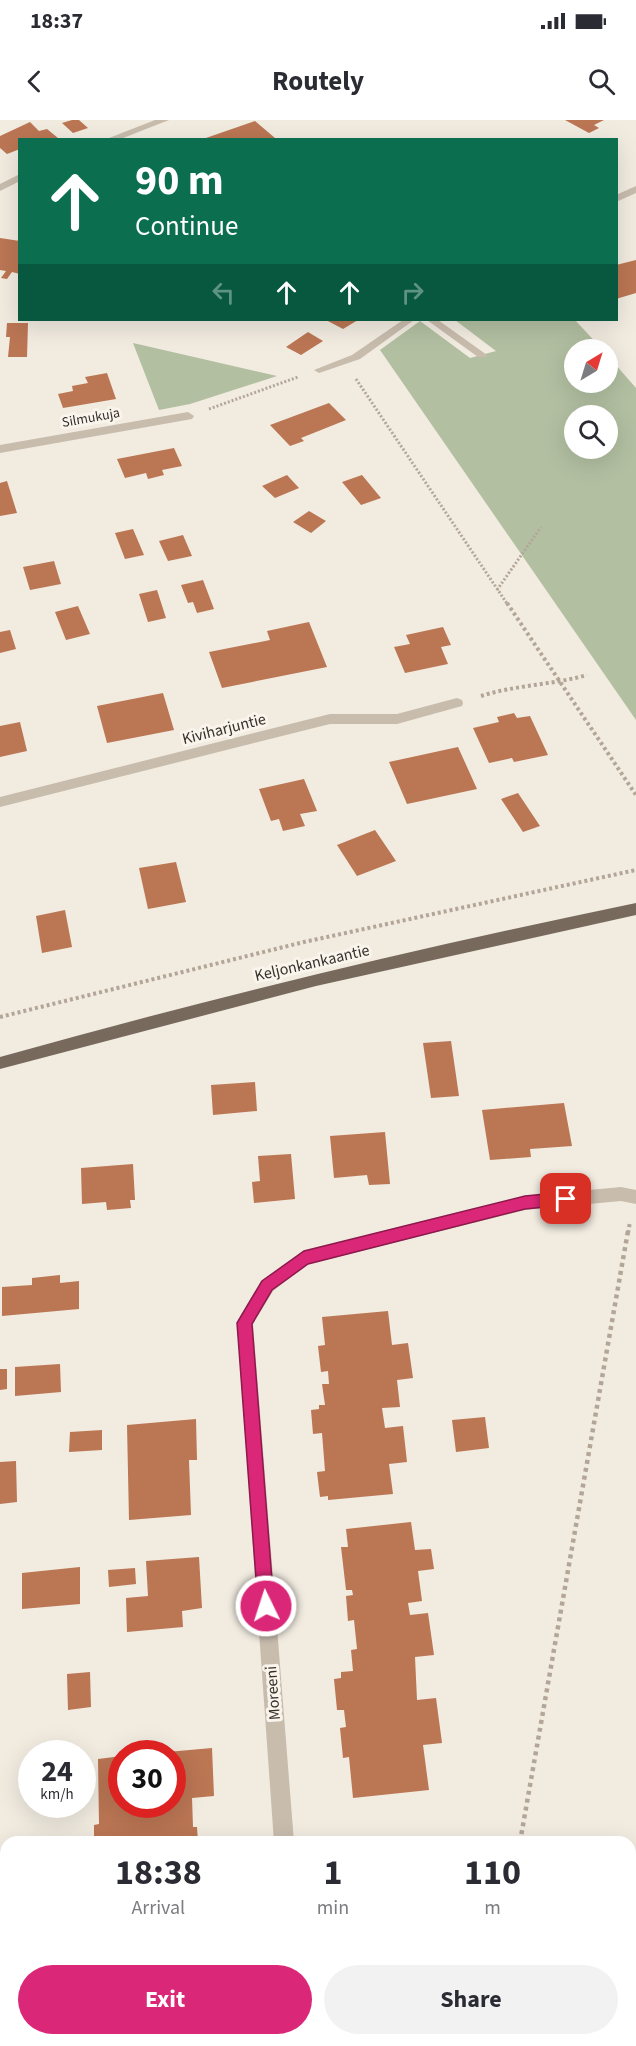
<!DOCTYPE html>
<html lang="en">
<head>
<meta charset="utf-8">
<style>
	:root { --surface:#fff; --page:#f2f2f3; --text:#2b2b33; --muted:#7c7c81; --accent:#db2777 }
	body { margin:0; font-family:"Source Sans 3",sans-serif; background:var(--page); color:var(--text); height:100vh; display:flex; flex-direction:column; font-size:22px; white-space:nowrap }
	* { box-sizing:border-box; margin:0 }
	p { font-size:20px; color:var(--muted) }
	.icon { flex:none; width:33px; height:33px; fill:none; stroke:currentColor; stroke-width:2; stroke-linecap:round; stroke-linejoin:round }
	.map { position:relative; flex:1; overflow:hidden }
	.drawer { position:absolute; left:0px; top:1716px; width:636px; height:210px; display:flex; flex-direction:column; background:var(--surface); border-radius:18px 18px 0 0; box-shadow:0 6px 24px #0002 }
	.drawer>* { flex:none }
	.hud { position:absolute; left:18px; top:18px; width:600px; height:183px; border-radius:0px; box-shadow:0 6px 24px #0002; background:#0b6e4f; color:#fff; overflow:hidden }
	.needle { width:39px; rotate:38deg }
	.buttons { position:absolute; left:564px; top:219px; display:grid; gap:12px }
	.buttons a { display:grid; place-items:center; width:54px; height:54px; border-radius:50%; background:var(--surface); box-shadow:0 6px 24px #0002; font-size:30px }
	.speed { position:absolute; left:18px; top:1620px; display:flex; gap:12px; font-size:30px; font-weight:700; text-align:center }
	.speed>* { display:grid; place-content:center; width:78px; height:78px; border-radius:50%; background:var(--surface); box-shadow:0 6px 24px #0002; line-height:1 }
	.speed small { font-size:15px; font-weight:400 }
	.speed .limit { border:9px solid #d22; background:#fff; color:#111 }
	.pin { position:absolute; display:grid; place-items:center; width:51px; height:51px; color:#fff; margin:-26px; border-radius:12px; box-shadow:0 3px 9px #0006 }
	.me { position:absolute; width:66px; margin:-33px; rotate:356deg; stroke-linejoin:round; filter:drop-shadow(0 0 4px #0008) }
	.turn { display:flex; align-items:center; gap:21px; height:126px; padding:0 18px; font-size:27px }
	.turn .icon { width:78px; height:78px; stroke-width:2.5 }
	.turn b { display:block; font-size:42px; line-height:51px }
	.lanes { display:flex; align-items:center; height:57px; padding:0 18px; background:#0003; justify-content:center; gap:30px; direction:ltr }
	.lanes .off { opacity:.35 }
	.eta { display:flex; justify-content:space-evenly; align-items:center; height:102px; text-align:center }
	.eta b { font-size:36px; font-weight:700; line-height:42px }
	.button { display:flex; gap:12px; margin-top:auto; padding:12px 18px }
	.button a { flex:1; height:69px; border-radius:36px; background:var(--accent); color:#fff; font-size:24px; font-weight:700; line-height:69px; text-align:center }
	.button a+a { background:var(--page); color:var(--text) }
	.status { display:flex; justify-content:space-between; align-items:center; height:42px; padding:0 30px; background:var(--surface); direction:ltr }
	.status svg { height:16px; fill:currentColor }
	header { display:flex; justify-content:space-between; align-items:center; height:78px; padding:0 18px; background:var(--surface); font-size:27px; font-weight:700 }
	.map>svg:first-child { display:block }
	.green { fill:#b2bfa1; fill-rule:evenodd }
	.building { fill:#bb7654 }
	.lines { fill:none; stroke-linecap:round; stroke-linejoin:round }
	.path-far2 { stroke:#b4a697; stroke-width:3; stroke-dasharray:2 2; stroke-linecap:butt }
	.path-far1 { stroke:#b4a697; stroke-width:4; stroke-dasharray:3 3; stroke-linecap:butt }
	.path { stroke:#b4a697; stroke-width:4.5; stroke-dasharray:4 4; stroke-linecap:butt }
	.minor { fill:#c8bcad; fill-rule:evenodd }
	.major { fill:#78695d; fill-rule:evenodd }
	.route { fill:#db2777; stroke:#8e194d; stroke-width:1.5 }
	.labels { text-anchor:middle; dominant-baseline:central; stroke-width:6; stroke-linejoin:round; paint-order:stroke }
	.far-street-label { font-size:14px; fill:#37302b; stroke:#f9f4ec }
	.street-label { font-size:16px; fill:#37302b; stroke:#f9f4ec }
</style>
</head>
<body>
<div class="status"><b>18:37</b><svg viewBox="0 0 49 12"><path d="M0 12V9h3v3zM5 12V6h3v6zM10 12V3h3v9zM15 12V0h3v12zM26 1h20v11H26zM47 4h2v5h-2z"/></svg></div>
<header><svg class="icon" aria-label="back" viewBox="0 0 24 24"><path d="M15 5l-7 7 7 7"/></svg>Routely<svg class="icon" aria-label="search" viewBox="0 0 24 24"><circle cx="10" cy="10" r="6"/><path d="M15 15l6 6"/></svg></header>
<div class="map">
<svg width="636" height="1926" viewBox="0 0 636 1926">
	<rect width="100%" height="100%" fill="#f1ebe0"/>
	<path class="green" d="M455,200H575L602,229L574,230V262H608V236L636,268V600L380,230L420,201L470,238L496,231ZM574,296H608V328H574Z
		M133,223L277,256L190,284L159,290Z
		M328,1920H462L461,1926H328Z"/>
	<path class="building" d="M72,0H79L88,8L73,13L62,3Z
		M565,0H604L594,5L599,8L589,13Z
		M255,1L275,18L203,20V19Z
		M30,2L39,11L47,9L58,18L20,20V29L7,34L0,28V16Z
		M0,118L20,121V154L12,152L7,159L1,158L6,151L0,150Z
		M636,140V173L616,179V145Z
		M326,200H358L343,209Z
		M7,203H28L27,237H8L10,217H6Z
		M308,212L323,221L301,235L286,227Z
		M107,253L116,279L63,288L58,274L73,271L72,266L88,263L85,257Z
		M329,283L346,300L301,318L304,321L290,326L270,305Z
		M174,328L182,346L162,350L164,355L148,359L146,353L125,358L117,339Z
		M287,355L299,368L275,378L262,366Z
		M362,355L381,378L361,385L342,362Z
		M7,361L17,393L0,396V363Z
		M309,391L326,401L311,413L293,402Z
		M133,409L144,435L125,439L115,413Z
		M183,415L192,436L168,441L159,421Z
		M54,441L61,464L30,470L23,447Z
		M203,460L214,489L197,493L193,482L188,483L181,465Z
		M157,470L166,498L148,502L139,474Z
		M78,486L90,514L66,520L55,492Z
		M309,502L327,547L222,568L209,532L270,520L267,511Z
		M443,507L451,525L441,527L448,544L405,553L394,527L410,524L406,515Z
		M10,510L16,529L0,533V512Z
		M163,573L174,610L107,623L97,586Z
		M514,593L517,598L530,596L548,635L514,642L512,638L489,643L473,608L499,602L497,597Z
		M20,602L27,631L0,637V606Z
		M458,627L477,669L407,684L389,642Z
		M304,659L317,691L300,694L305,706L283,711L279,699L271,701L259,669Z
		M518,673L540,706L523,712L501,679Z
		M375,710L396,741L357,756L337,725Z
		M176,742L186,782L148,789L139,748Z
		M65,790L72,827L42,833L36,796Z
		M451,921L459,976L431,978L423,923Z
		M255,962L257,991L213,995L211,965Z
		M564,983L572,1026L530,1029L531,1037L490,1040L482,990Z
		M385,1012L390,1064L369,1065L367,1055L334,1058L330,1016Z
		M291,1034L295,1079L254,1083L252,1062L260,1061L258,1036Z
		M133,1044L135,1080H130L131,1088L107,1090L106,1082L82,1084L81,1048Z
		M60,1155V1163L79,1161V1189L2,1196V1167L32,1165V1158Z
		M388,1191L392,1225L408,1223L413,1258L397,1260L400,1287L382,1288L385,1308L403,1306L407,1342L389,1344L393,1374L328,1380V1376L320,1377L317,1352L325,1351L322,1313L313,1314L311,1290L319,1289V1285H325L322,1264H329L328,1251L321,1252L318,1226L325,1225L322,1197Z
		M60,1244L61,1272L15,1276V1247Z
		M0,1249H7V1269L0,1270Z
		M485,1297L489,1328L456,1332L452,1300Z
		M196,1299L197,1340H189L191,1395L129,1400L127,1305Z
		M102,1310V1330L69,1332L70,1312Z
		M16,1341L17,1382L0,1384V1342Z
		M411,1402L415,1430L431,1429L434,1449L418,1451L422,1481L408,1483L410,1495L428,1493L434,1535L415,1537L417,1580L436,1578L442,1623L423,1625L429,1670L353,1678L349,1637L343,1638L340,1608L346,1607L344,1590H337L334,1559L341,1558V1552L353,1551L351,1530L357,1529L354,1500L348,1501L346,1476L353,1475L352,1470H346L341,1427H348L346,1409Z
		M199,1437L202,1488L182,1491L183,1507L127,1512L126,1478L148,1476L146,1441Z
		M80,1447V1484L22,1489V1453Z
		M135,1448L136,1464L109,1467L108,1450Z
		M90,1552L91,1587L68,1590L67,1554Z
		M212,1628L214,1676L192,1678L193,1707H197L198,1722H94V1705L99,1704L98,1639L122,1636V1684H172V1634L167,1632Z
		M83,1920H184V1926H83Z"/>
	<g class="lines">
		<path class="path-far2" d="M356,259L508,485
			M209,289L298,257
			M497,470L541,407"/>
		<path class="path-far1" d="M507,483L636,675
			M481,576C515,565 552,565 587,555
			M0,897L304,822L636,750
			M628,1113L630,1102"/>
		<path class="path" d="M520,1722L628,1111
			M484,1926L485,1920"/>
		<path class="minor" d="M155,0H169L118,20H104Z
			M20,54V61L0,71V64Z
			M636,66V73L616,82V75Z
			M403,200H414L360,239L319,253L314,250L352,235Z
			M427,200H438L487,235L486,237H478Z
			M188,292L194,296L192,299L0,333V325Z
			M457,578L462,580L463,583L462,586L397,604H330L0,687V677L330,594H397Z
			M621,1067L636,1070V1084L621,1081L525,1090L308,1144L273,1171L253,1204L294,1722H274L237,1203L239,1198L261,1161L304,1131L525,1076Z
			M289,1920H309V1926H289Z"/>
		<path class="major" d="M636,783V795L316,866L0,949V937C210,878 422,827 636,783Z"/>
	</g>
	<path class="route" d="M566,1072L571,1074L573,1079L571,1083L566,1085L525,1089L308,1144L272,1170L252,1204L274,1486L272,1492L266,1494L260,1492L258,1486L237,1203L262,1161L304,1131L525,1076Z"/>
	<g class="labels">
		<g class="far-street-label">
			<text transform="translate(91 298) rotate(-10)">Silmukuja</text>
		</g>
		<g class="street-label">
			<text transform="translate(224 609) rotate(-14)">Kiviharjuntie</text>
			<text transform="translate(312 843) rotate(-13)">Keljonkankaantie</text>
			<text transform="translate(273 1573) rotate(-94)">Moreeni</text>
		</g>
	</g>
</svg>
<div class="buttons">
<a><svg class="needle" viewBox="-14 -14 28 28"><path d="M0-13l5 13h-10z" fill="#e53935"/><path d="M0 13l5-13h-10z" fill="#7c7c81"/></svg></a>
<a><svg class="icon" aria-label="search" viewBox="0 0 24 24"><circle cx="10" cy="10" r="6"/><path d="M15 15l6 6"/></svg></a>
</div>
<div class="speed"><div>24<small>km/h</small></div><div class="limit">30</div></div>
<div class="pin" style="left:566px;top:1079px;background:#d93025"><svg class="icon" aria-label="arrive" viewBox="0 0 24 24"><path d="M6 21V4h12l-3 4 3 4H6"/></svg></div>
<svg class="me" style="left:266px;top:1486px" viewBox="-20 -20 40 40"><circle r="17" fill="#db2777" stroke="#fff" stroke-width="3"/><path d="M0-11L8 9 0 5-8 9z" fill="#fff"/></svg>
<div class="hud">
<div class="turn"><svg class="icon" aria-label="ahead" viewBox="0 0 24 24"><path d="M12 20V5M6 11l6-6 6 6"/></svg><div><b>90 m</b>Continue</div></div>
<div class="lanes"><svg class="icon off" aria-label="left" viewBox="0 0 24 24"><path d="M17 20v-9H6M10 6l-5 5 5 5"/></svg><svg class="icon" aria-label="ahead" viewBox="0 0 24 24"><path d="M12 20V5M6 11l6-6 6 6"/></svg><svg class="icon" aria-label="ahead" viewBox="0 0 24 24"><path d="M12 20V5M6 11l6-6 6 6"/></svg><svg class="icon off" aria-label="right" viewBox="0 0 24 24"><path d="M7 20v-9h11M14 6l5 5-5 5"/></svg></div>
</div>
<section class="drawer">
<div class="eta">
<div><b>18:38</b><p>Arrival</p></div>
<div><b>1</b><p>min</p></div>
<div><b>110</b><p>m</p></div>
</div>
<div class="button"><a>Exit</a><a>Share</a></div>
</section>
</div>
</body>
</html>
